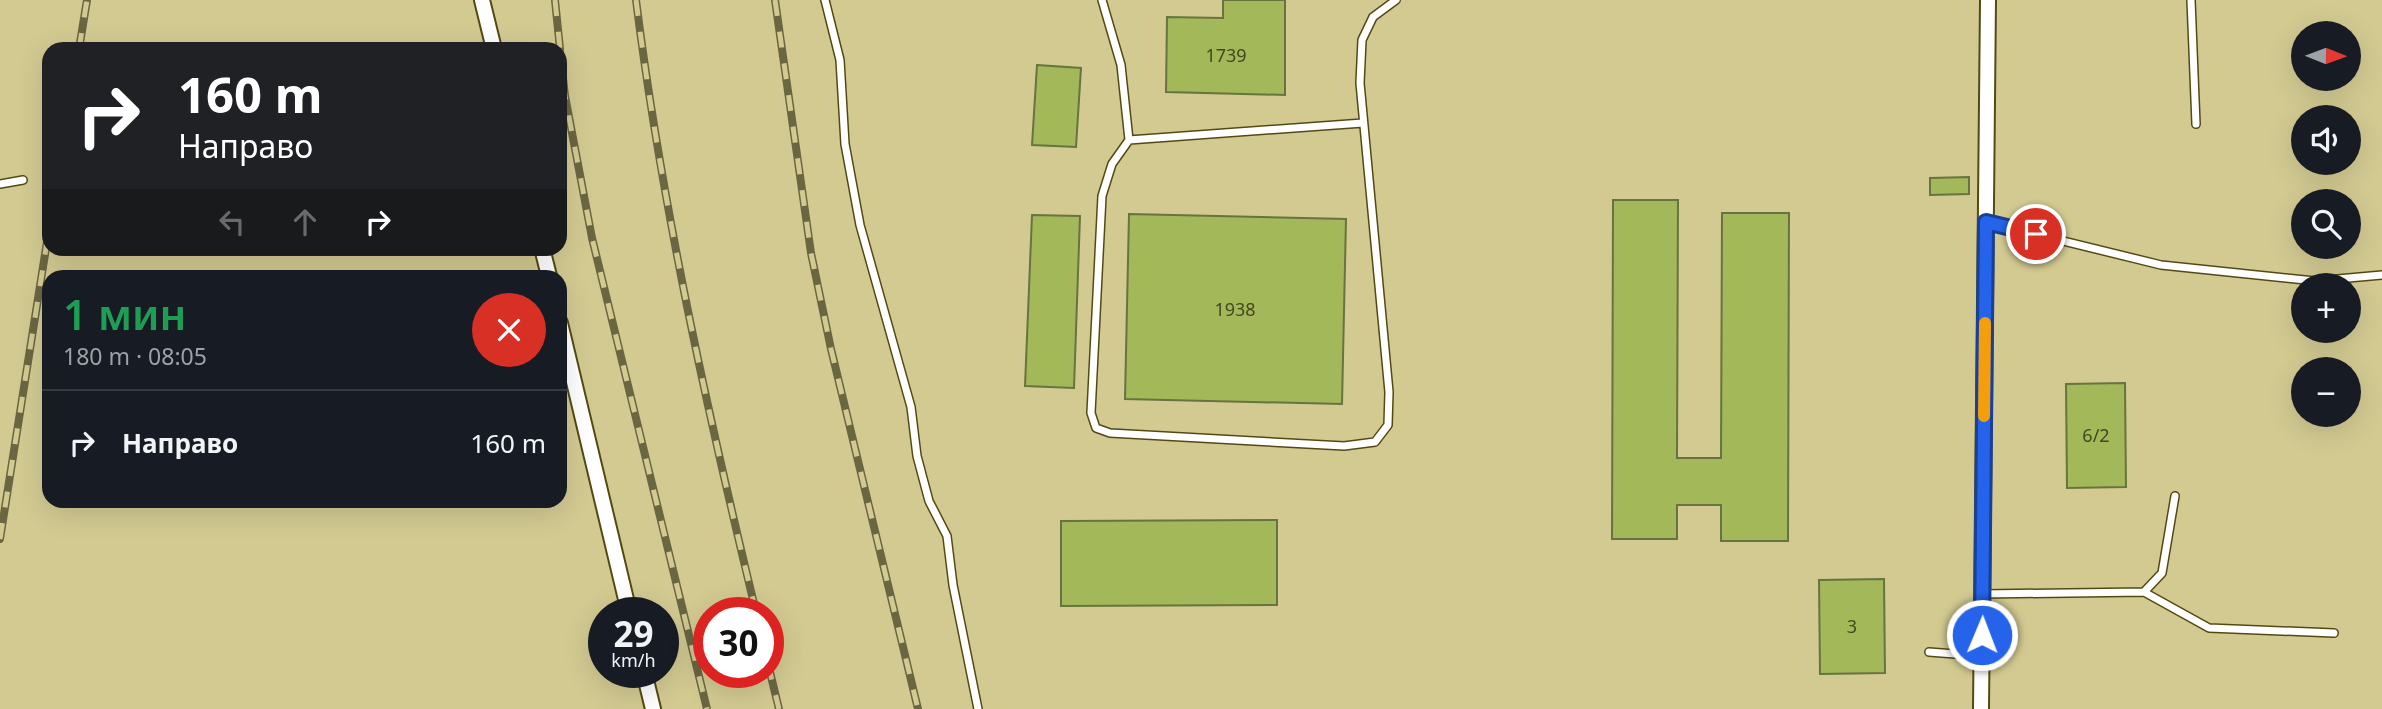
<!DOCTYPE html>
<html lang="ru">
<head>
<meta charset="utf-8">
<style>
	:root { --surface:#171b24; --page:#20242c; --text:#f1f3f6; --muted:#9ea1a6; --line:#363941 }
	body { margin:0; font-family:"Noto Sans",sans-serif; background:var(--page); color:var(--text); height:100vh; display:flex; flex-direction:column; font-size:26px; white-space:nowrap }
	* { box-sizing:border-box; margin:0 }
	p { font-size:23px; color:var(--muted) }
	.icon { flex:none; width:38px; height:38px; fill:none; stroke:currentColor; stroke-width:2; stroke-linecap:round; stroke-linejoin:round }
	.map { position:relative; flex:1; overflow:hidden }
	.side { position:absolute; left:42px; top:270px; width:525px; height:238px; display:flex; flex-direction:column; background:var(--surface); border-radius:21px; box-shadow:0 7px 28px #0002 }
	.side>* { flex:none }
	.banner { position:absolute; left:42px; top:42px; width:525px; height:214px; border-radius:21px; box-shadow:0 7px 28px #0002; background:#202124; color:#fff; overflow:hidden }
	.needle { width:46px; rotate:91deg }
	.fabs { position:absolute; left:2291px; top:21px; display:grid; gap:14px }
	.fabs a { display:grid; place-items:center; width:70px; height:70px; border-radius:50%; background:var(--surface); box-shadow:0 7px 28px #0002; font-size:35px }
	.speed { position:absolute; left:588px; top:597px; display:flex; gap:14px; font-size:35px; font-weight:700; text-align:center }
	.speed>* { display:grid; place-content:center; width:91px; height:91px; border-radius:50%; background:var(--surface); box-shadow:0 7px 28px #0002; line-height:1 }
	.speed small { font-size:18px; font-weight:400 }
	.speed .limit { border:10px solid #d22; background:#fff; color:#111 }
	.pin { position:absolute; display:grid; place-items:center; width:60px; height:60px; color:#fff; margin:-30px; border:4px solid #fff; border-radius:50%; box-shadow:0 2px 7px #0007 }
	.me { position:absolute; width:77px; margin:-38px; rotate:1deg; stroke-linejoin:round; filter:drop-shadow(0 0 5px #0008) }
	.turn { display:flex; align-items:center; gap:24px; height:147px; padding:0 21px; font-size:32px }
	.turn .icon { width:91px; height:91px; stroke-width:2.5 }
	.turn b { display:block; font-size:49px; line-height:60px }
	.lanes { display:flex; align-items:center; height:66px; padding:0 21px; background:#0003; justify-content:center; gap:35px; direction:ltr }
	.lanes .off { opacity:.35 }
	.round { display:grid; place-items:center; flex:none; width:74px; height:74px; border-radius:37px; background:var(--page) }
	.head { display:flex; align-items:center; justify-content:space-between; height:119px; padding:0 21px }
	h1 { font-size:42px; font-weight:600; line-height:52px; color:#1e9e55 }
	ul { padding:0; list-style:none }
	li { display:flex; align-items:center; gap:21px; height:105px; padding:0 21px; border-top:2px solid var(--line) }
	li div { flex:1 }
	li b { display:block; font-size:26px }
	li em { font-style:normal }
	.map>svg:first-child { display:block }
	.building { fill:#a3b858; stroke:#677340; stroke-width:2 }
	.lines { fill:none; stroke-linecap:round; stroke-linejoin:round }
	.lane-casing { stroke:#534a12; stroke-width:10 }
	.street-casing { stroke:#534a12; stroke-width:18 }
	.lane { stroke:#fff; stroke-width:7 }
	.street { stroke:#fff; stroke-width:14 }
	.rail-casing { stroke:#6b6642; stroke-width:8 }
	.rail { stroke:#d3ca92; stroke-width:5; stroke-dasharray:16; stroke-linecap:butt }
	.route-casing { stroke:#184099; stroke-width:18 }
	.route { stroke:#2563eb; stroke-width:12 }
	.slow { stroke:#f59e0b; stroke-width:12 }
	.labels { text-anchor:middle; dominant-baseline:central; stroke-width:7; stroke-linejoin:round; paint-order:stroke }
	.number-label { font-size:18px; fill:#44481e }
</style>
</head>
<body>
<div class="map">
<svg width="2382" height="709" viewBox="0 0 2382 709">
	<rect width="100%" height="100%" fill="#d3ca92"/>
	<path class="building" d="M1223,0H1285V95L1166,92L1167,17L1223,18Z
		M1037,65L1081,68L1076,147L1032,145Z
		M1969,177V194L1930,195V178Z
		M1613,200H1678L1677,458H1721L1722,213H1789L1788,541H1721V505H1677V539H1612Z
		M1129,214L1346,219L1342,404L1125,399Z
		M1032,215L1080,216L1074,388L1025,386Z
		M2125,383L2126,487L2067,488L2066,384Z
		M1277,520V605L1061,606V521Z
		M1884,579L1885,673L1820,674L1819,580Z"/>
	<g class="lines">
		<g class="lane-casing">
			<path id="lane" d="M825,0L840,60L845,144L860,225L911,407L917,456L929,501L947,536L953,585L978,709
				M1102,0L1121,65L1129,140
				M2191,0L2196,124
				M1363,123L1129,140L1112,164L1102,196L1091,413L1096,428L1110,433L1344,446L1375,442L1388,425L1389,392L1360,83L1362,40L1373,17L1396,0
				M0,184L23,180
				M1986,222L2161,265L2315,281L2382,275
				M2144,592L2162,573L2175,496
				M1983,594L2144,592L2209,628L2334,633
				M1929,652L1981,656"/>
		</g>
		<g class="street-casing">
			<path id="street" d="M482,0L494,49
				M542,248L549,276
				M560,323L629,612
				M644,672L653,709
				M1981,709L1988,0"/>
		</g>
		<use href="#lane" class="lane"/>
		<use href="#street" class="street"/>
		<g class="rail-casing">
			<path id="rail" d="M555,0L560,49
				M636,0C662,207 707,410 756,612
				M775,0L811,253L831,349L918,709
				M79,49L87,0
				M560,52L565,96L592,238L707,709
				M0,539L49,229
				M768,664L779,709"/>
		</g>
		<use href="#rail" class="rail"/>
	</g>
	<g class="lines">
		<g class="route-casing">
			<path id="route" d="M1982,635L1986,222L2036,234"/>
		</g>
		<use href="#route" class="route"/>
		<path class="slow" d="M1984,416L1985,323"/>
	</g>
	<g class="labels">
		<g class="number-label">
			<text x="1226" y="55">1739</text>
			<text x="1235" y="309">1938</text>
			<text x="2096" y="435">6/2</text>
			<text x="1852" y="626">3</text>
		</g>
	</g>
</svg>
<div class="fabs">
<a><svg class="needle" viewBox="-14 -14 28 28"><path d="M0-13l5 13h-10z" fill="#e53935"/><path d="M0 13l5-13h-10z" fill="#9ea1a6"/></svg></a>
<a><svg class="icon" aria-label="sound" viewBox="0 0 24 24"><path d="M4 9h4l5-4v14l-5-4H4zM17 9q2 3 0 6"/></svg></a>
<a><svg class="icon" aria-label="search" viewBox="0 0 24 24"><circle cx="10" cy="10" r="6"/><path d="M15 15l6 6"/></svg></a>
<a>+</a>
<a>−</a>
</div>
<div class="speed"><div>29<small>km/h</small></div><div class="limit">30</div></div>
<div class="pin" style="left:2036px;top:234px;background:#d93025"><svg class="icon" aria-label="arrive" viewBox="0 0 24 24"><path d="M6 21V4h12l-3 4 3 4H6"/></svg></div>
<svg class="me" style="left:1982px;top:635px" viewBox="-20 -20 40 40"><circle r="17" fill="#2563eb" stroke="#fff" stroke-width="3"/><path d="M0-11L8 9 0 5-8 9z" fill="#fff"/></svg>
<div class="banner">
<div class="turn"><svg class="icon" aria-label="right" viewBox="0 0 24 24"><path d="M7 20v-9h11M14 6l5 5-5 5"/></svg><div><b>160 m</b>Направо</div></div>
<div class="lanes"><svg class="icon off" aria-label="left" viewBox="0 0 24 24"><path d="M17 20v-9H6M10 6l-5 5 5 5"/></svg><svg class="icon off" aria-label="ahead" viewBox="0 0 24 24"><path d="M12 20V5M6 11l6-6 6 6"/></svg><svg class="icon" aria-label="right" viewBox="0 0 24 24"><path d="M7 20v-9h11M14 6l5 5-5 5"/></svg></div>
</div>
<section class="side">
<div class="head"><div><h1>1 мин</h1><p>180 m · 08:05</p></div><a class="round" style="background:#d93025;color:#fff"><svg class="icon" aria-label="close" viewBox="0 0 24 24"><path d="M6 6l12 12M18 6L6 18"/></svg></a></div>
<ul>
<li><svg class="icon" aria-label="right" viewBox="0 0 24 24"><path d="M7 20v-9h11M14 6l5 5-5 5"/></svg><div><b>Направо</b></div><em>160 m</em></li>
</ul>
</section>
</div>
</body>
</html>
